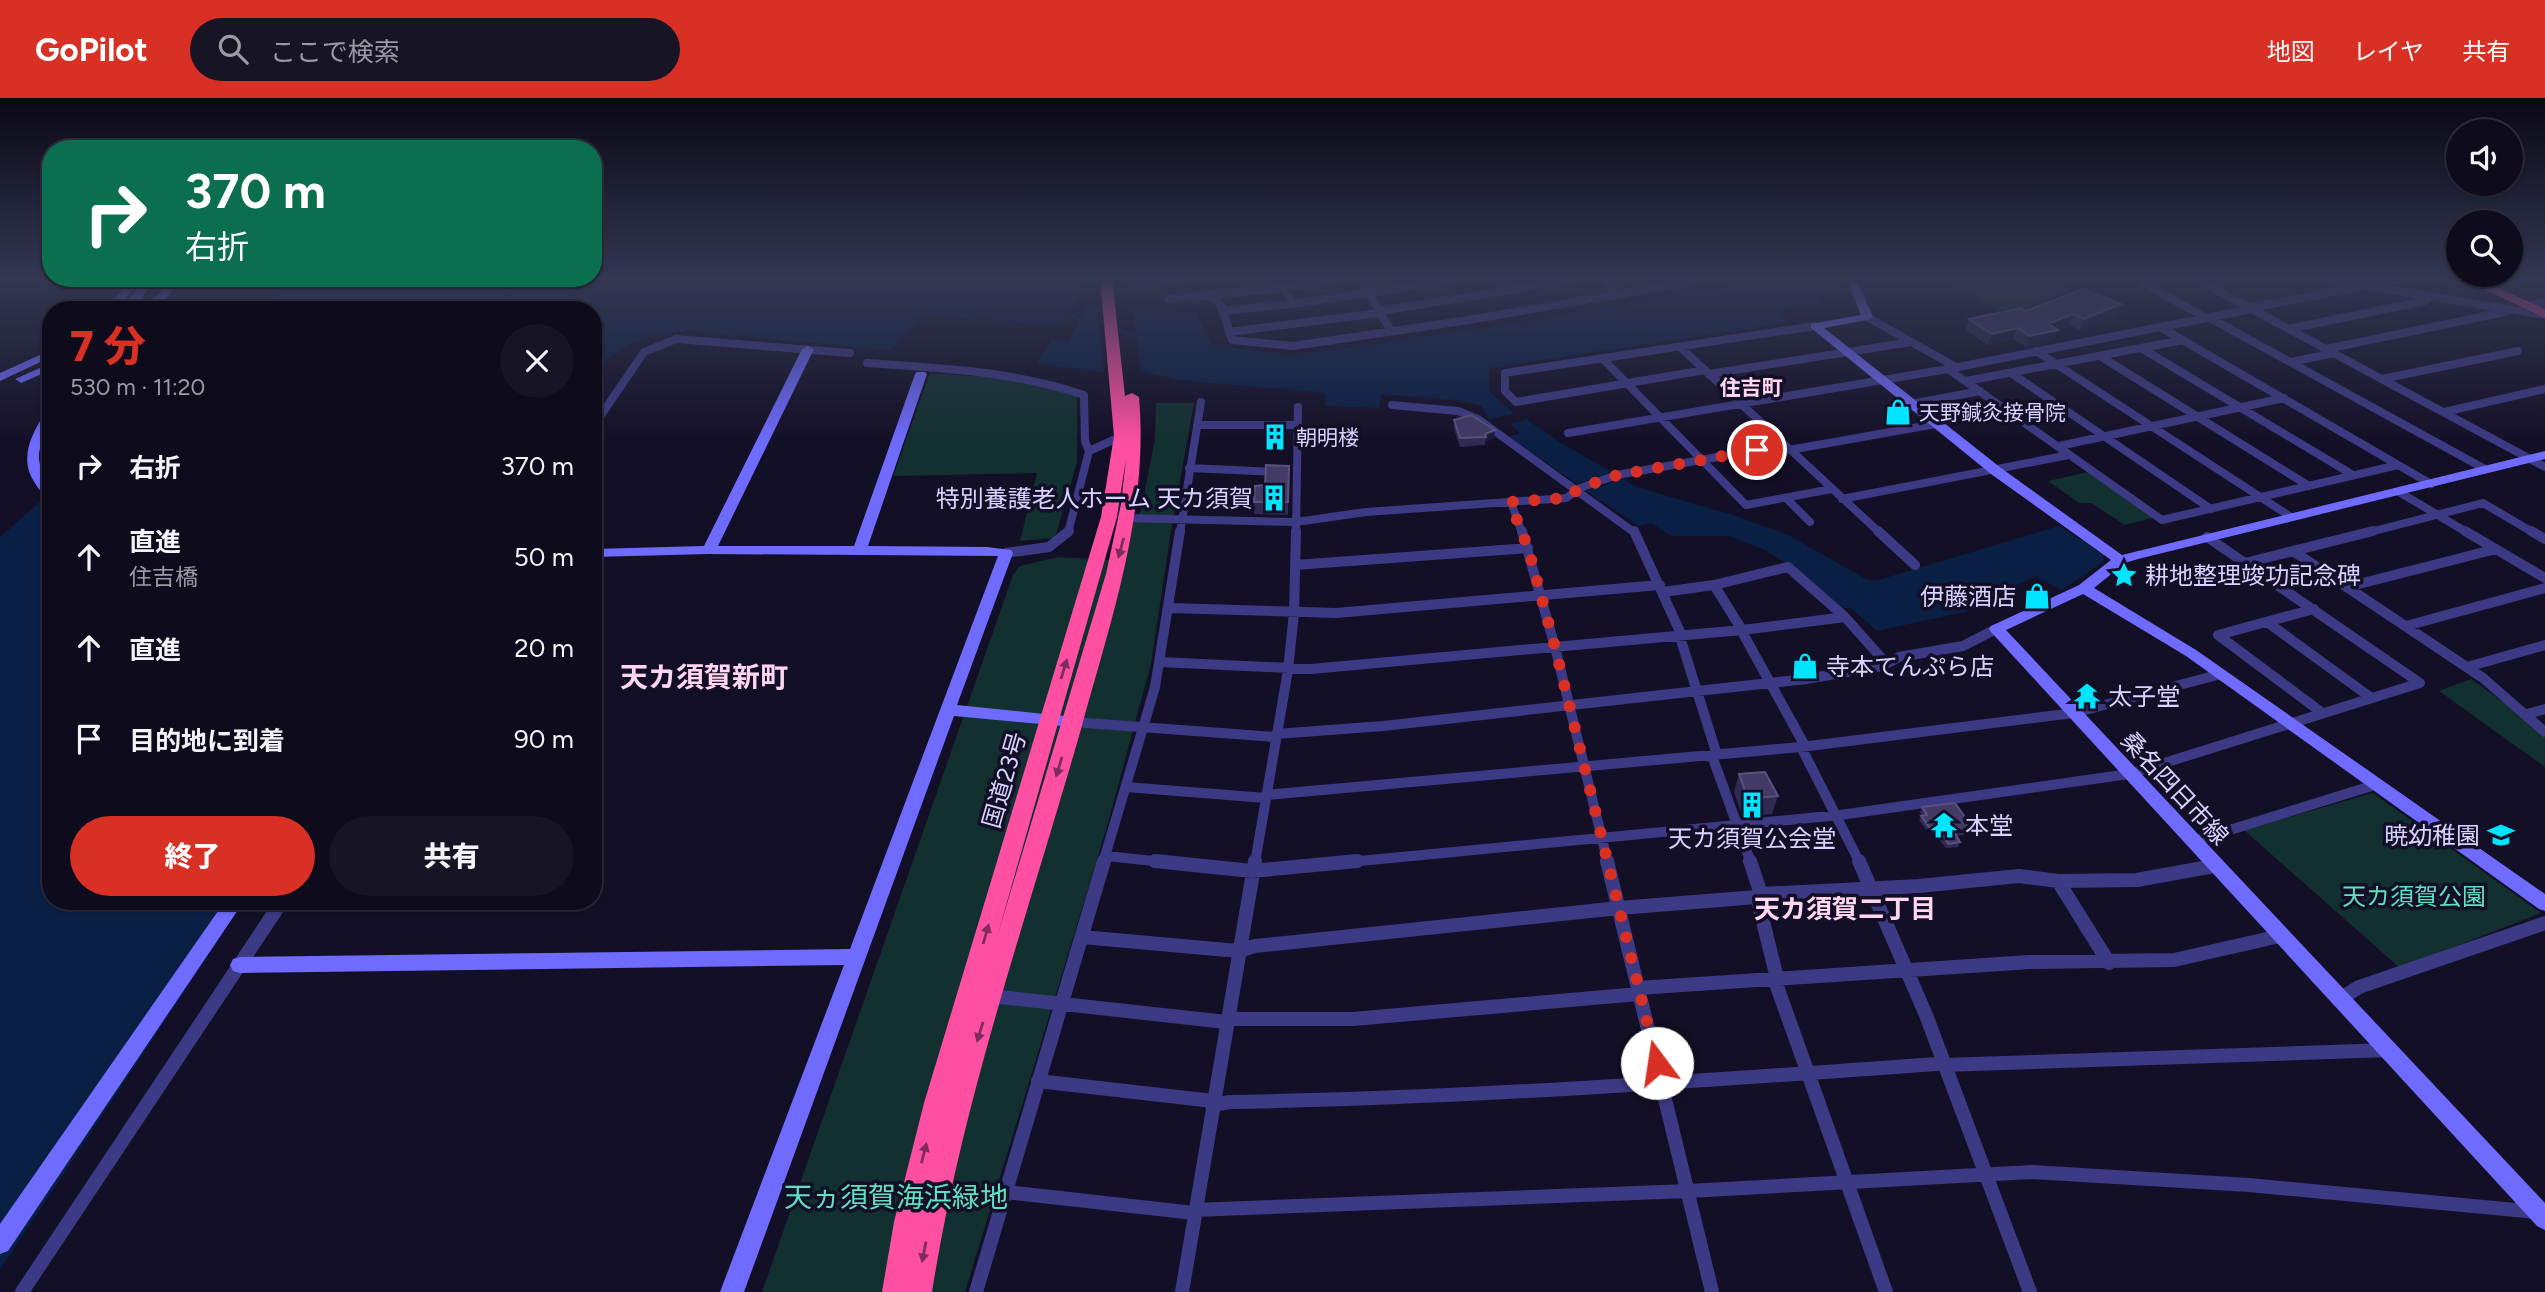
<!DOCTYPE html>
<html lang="ja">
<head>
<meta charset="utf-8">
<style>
	:root { --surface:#0e0b1c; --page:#171425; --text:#f1f3f6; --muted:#9b9ba3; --line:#2e2b3b; --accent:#d93025 }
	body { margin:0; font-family:Figtree,"Noto Sans JP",sans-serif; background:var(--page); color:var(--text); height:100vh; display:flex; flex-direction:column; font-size:26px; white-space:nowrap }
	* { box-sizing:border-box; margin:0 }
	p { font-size:23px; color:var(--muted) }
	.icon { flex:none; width:38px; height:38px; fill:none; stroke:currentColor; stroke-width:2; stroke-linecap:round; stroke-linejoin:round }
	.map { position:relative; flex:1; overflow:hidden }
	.side { position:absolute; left:42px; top:203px; width:560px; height:609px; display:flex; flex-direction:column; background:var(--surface); border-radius:28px; box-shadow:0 2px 5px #0004,0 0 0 2px var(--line) }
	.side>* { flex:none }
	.hud { position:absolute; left:42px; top:42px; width:560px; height:147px; border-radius:28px; box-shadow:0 2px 5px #0004,0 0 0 2px var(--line); background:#0b6e4f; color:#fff; overflow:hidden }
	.controls { position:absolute; left:2446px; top:21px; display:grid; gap:14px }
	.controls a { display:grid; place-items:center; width:77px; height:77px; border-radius:50%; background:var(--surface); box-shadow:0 2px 5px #0004,0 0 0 2px var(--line); font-size:35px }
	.pin { position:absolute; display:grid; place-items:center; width:60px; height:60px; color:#fff; margin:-30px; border:4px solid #fff; border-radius:50%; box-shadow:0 2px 7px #0007 }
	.me { position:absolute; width:77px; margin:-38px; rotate:346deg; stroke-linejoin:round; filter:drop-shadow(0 0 5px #0008) }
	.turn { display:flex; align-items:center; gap:24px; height:147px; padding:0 28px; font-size:32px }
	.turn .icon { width:91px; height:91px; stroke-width:2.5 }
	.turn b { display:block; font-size:49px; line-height:60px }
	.round { display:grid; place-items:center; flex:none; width:74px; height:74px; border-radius:37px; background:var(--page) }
	.head { display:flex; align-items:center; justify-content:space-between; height:119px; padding:0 28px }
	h1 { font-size:42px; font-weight:800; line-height:52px; color:var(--accent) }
	.button { display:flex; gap:14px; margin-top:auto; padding:14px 28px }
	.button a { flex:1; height:80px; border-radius:42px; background:var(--accent); color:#fff; font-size:28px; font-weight:800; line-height:80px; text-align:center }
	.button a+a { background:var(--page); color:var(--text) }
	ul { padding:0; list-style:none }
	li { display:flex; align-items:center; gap:21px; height:91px; padding:0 28px }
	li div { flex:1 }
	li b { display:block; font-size:26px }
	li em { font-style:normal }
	header { display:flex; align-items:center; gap:42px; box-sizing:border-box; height:98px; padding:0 35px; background:var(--accent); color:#fff }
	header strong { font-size:33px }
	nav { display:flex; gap:38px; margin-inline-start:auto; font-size:24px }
	.search { width:490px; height:63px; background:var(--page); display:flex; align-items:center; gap:18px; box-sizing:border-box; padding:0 24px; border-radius:38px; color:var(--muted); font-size:26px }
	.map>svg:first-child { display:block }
	.green { fill:#12302f }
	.water { fill:#0a1f44 }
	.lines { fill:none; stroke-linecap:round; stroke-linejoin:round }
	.stream { stroke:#0a1f44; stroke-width:3.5 }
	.street-far2 { stroke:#3d3a85; stroke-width:8 }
	.street-far1 { stroke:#3d3a85; stroke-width:10 }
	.street { stroke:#3d3a85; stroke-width:14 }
	.secondary { fill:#6f6bff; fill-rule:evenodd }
	.highway { fill:#ff4fa3; fill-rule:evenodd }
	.wall { fill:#312854 }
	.shaded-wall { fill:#1d163a }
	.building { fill:#433a66; stroke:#5a527e; stroke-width:2 }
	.oneway { fill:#7d2c5e }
	.route { stroke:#d93025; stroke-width:12; stroke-dasharray:0 21.6 }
	.labels { text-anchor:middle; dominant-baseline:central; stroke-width:7; stroke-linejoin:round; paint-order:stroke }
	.far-neighbourhood-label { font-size:21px; font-weight:bold; fill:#ffd6f0; stroke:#130f26 }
	.far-poi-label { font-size:21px; fill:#d9d4ff; stroke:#130f26; text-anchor:start }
	.poi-label { font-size:24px; fill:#d9d4ff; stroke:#130f26; text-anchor:start }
	.street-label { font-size:24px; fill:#d9d4ff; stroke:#130f26 }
	.park-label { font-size:24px; fill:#5fe0c0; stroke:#130f26 }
	.neighbourhood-label { font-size:26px; font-weight:bold; fill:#ffd6f0; stroke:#130f26 }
	.quarter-label { font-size:28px; font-weight:bold; fill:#ffd6f0; stroke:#130f26 }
	.near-park-label { font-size:28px; fill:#5fe0c0; stroke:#130f26 }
</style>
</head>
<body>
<header>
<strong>GoPilot</strong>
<div class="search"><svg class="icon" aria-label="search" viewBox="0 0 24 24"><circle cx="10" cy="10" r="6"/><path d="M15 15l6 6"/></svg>ここで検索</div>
<nav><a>地図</a><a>レイヤ</a><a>共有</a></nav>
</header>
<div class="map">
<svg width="2545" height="1194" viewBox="0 0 2545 1194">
	<rect width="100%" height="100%" fill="#130f26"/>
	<path class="green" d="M1936,180H2041L2069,192L2027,210L1997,212L1964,191L1957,193Z
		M930,275L1016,281L1077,298V364L1055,440L1020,443L1037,375L893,378Z
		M1156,305H1194L1172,427L1151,566L1106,732L965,1194H762L1013,477L1020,468L1058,459L1124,463L1133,425L1141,413L1155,341Z
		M2088,374L2153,420L2125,427L2091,405H2079L2048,383Z
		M2471,581L2524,619L2545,638V669L2439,593Z
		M2373,695L2541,815L2400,870L2244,732Z"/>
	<path class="water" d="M295,180H817V185L868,180H1075L1079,198L1061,228L923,216L891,253L686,232C651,238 614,246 593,277V212H259Z
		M1755,180H1839L1843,192L1820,195L1819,206L1776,212L1789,224L1489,270L1490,294L1514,316L1489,321L1481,308L1463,303L1381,296L1379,310L1325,308L1326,295L1178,282L1141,273L1133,211L1196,215L1211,246L1290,258L1495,229L1743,186Z
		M1088,207L1097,208L1104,274L1037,266L1052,241L1069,243Z
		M1526,321L1561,345L1612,374L1577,386L1509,339L1520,335L1510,326Z
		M1623,381L1637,389L1736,418L1788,437L1866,481L1875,483L2059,428L2104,457L2103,464L2062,492L2035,478L1965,514L1877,533L1851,510L1840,511L1797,472L1763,451L1728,438H1671L1651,425L1639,428L1586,393Z
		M51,394V803H244L0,1172V439Z"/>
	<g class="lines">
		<path class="stream" d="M1067,217L1083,222
			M1115,232L1140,239"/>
		<path class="street-far2" d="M1360,180L1391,233
			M1496,180L1509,193
			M1601,180L1619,196
			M2194,180L2545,369
			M2317,180L2545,217
			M2143,185L2206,220
			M1133,187L1211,180
			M2373,187L2406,180
			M1285,190L1355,180
			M1209,197L1221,207L1232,242L1293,248L1469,222L1712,180
			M1168,201L1284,190L1292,206
			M2526,208L2545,204
			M2250,210L2357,190
			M1222,213L1292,206L1469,180
			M1380,213L1587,180
			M1867,219L1956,269
			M2210,220L2485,371
			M2160,229L2431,386
			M2288,231L2425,203L2429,199
			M1229,234L1380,215
			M1680,249L1880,435
			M2141,250L2353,377
			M2326,251L2505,214
			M2036,253L2291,419
			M2100,258L2309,388
			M1603,261L1746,407L1832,391
			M2291,264L2334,255
			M867,265C941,270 1013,273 1084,297L1085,343L1089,353L1068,435
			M1948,271L2162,422L2398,367
			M1705,272L1516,304L1505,293V275L1815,228
			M2011,275L2211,411
			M1709,276L1911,244
			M2382,281L2518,253
			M1966,283L2183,242
			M1911,306L1980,293
			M1392,307L1458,313L1478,321L1635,435
			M2444,314L2545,291
			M1197,327H1298
			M593,329L644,254L676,241L850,255
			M1568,335L1948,271L2252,211
			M2059,348L2284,300
			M1789,352L1936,326
			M1089,353L1122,338
			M1189,370L1280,374
			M2399,394L2468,435
			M1786,400L1810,424
			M1842,401L2069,357
			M1511,404L1522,435
			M1122,420L1296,424L1366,414L1566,400L1580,390L1617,377L1785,347
			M1180,435L1201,304
			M1296,435L1298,309
			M2366,435L2483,405L2534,435"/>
		<path class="street-far1" d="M1522,433L1555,549L1608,765
			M1634,433L1681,536
			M1878,433L1915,467
			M2465,433L2545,480
			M2531,433L2545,441
			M2293,453L2483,580L2545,634
			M1006,455L1049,449L1069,433
			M2245,465L2373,433
			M1295,467L1528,450
			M1714,487L1788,469L1845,519L1885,564
			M2347,489L2496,451
			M1663,494L1714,487L1742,532
			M1169,510L1336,515L1660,487
			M2314,511L2218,537L2321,614
			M2267,524L2370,599
			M2406,528L2545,490
			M1741,532L1805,648
			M1679,536L1717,657
			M1160,564L1311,571L1742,532L1845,519
			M2467,569L2545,547
			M2527,616L2545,611
			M1073,624L1275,639
			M1276,636L1383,628L1806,581L1882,568L1899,559L1963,548L1996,531
			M1801,649L1860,765
			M1712,658L1751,765
			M1126,689L1266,700
			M1266,697L1801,649L2074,615L2221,576
			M2191,744L2378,686
			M1106,758L1172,765
			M1103,765L1155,589L1180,433
			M1255,765L1288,572L1294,515L1296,433
			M1339,765L1840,717L2129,676L2420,585L2207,439"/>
		<path class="street" d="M1155,763L1252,773L1357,763
			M1607,763L1712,1194
			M1750,763L1761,796
			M1859,763L1926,917L2030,1194
			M2058,783L2109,865
			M1757,799L1777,880
			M1082,839L1238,853L1255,848L1619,810L1757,799L1761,796L1919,788L2019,778L2058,783L2137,782L2214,768
			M1774,880L1886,1194
			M1638,890L2030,864L2174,862L2280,838
			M991,898L1226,924
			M2340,901L2359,889L2545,825
			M1227,921H1353L1639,896
			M1944,967L2389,952
			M1038,983L1213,1003
			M1212,1007L1230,1004C1466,1000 1701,983 1937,966L1942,963
			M1006,1094L1194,1115
			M1195,1112L1689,1093L2032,1074L2249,1087L2537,1114
			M22,1194L282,803
			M976,1194L1104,763
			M1182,1194L1255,763"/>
		<path class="secondary" d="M131,180H142L117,212H106Z
			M145,180H156L133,212H122Z
			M170,180H181C169,197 162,212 141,212L158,197Z
			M1846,180H1856L1873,219L1867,222L1824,230L2001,370L2122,457L2545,353V361L2138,461L2125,465L2094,490L2196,552L2545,796V813L2539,811L2186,558L2083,496L2006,532L2545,1105V1132L2537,1128L1991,534L1989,531L1991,528L2079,487L2111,462L1991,376L1811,230V226L1861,217Z
			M808,248L814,251L718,448H854L915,276L917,274H925L927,276L868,448L987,449L1011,452L1013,455L957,607L1073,619L1081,624L1073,629L954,618L744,1194H720L844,867L240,875L233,873L230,867L233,861L240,859L850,851L998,458L709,456L593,459V451L704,448L802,251Z
			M51,252V259L0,283V275Z
			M51,265V272L21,285L15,281Z
			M51,311C51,328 41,340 39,356C38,375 51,382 51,400C44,397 39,392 35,385C18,360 32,335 47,312Z
			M225,803H244L8,1153L0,1156V1126Z"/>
		<path class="highway" d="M1100,180H1112L1125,298L1132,295L1139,299C1149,413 1111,522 1081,631C1028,817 962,1002 932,1194H882L894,1124L924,1005L1101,419L1114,338ZM1126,361L1121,406L1106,476L997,839L1117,419Z
			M2460,180H2477L2545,211V220Z"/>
	</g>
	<path class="wall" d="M2025,213L2116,217L2080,232L2069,227L2057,232H2058L2053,243L2026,249L2013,241L1988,247L1965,232L1969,221Z
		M1454,322L1494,340L1485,344V347L1460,349L1454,331Z
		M1284,325L1282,345H1267V336Z
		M1289,368L1288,417L1254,416V404L1265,387Z
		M1739,676L1778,698L1772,716L1742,718L1734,694Z
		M1922,709L1974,732L1972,736L1956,738L1960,744L1958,749L1946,750L1932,733H1927L1919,722L1922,718L1920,714Z"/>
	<path class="shaded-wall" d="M2121,206L2116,217L2080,232L2084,221Z
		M2073,216L2069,227L2053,233L2058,232L2053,243L2026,249L2030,238L2048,226Z
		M2017,230L2013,241L1988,247L1992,236Z
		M1495,332L1494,340L1485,344L1486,339L1485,336Z"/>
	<path class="building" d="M2083,191L2121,206L2084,221L2073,216L2048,226L2058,232L2030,238L2017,230L1992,236L1969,221L2021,210L2025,213Z
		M1471,317L1495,332L1485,336L1486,339L1460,340L1454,322Z
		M1268,325H1284L1283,337L1267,336Z
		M1266,367L1289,368L1288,404H1254L1255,388L1265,387Z
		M1765,674L1778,698L1748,701L1739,676Z
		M1955,705L1974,732L1954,734L1960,744L1949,746L1934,728L1929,729L1921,718L1927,717L1922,709Z"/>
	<defs><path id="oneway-solid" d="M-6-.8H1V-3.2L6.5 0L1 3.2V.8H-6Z" transform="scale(1.75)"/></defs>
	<g class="oneway">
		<use href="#oneway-solid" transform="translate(1121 450) rotate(105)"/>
		<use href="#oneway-solid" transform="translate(1064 571) rotate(-73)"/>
		<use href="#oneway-solid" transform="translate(1059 669) rotate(107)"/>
		<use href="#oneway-solid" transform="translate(986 836) rotate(-74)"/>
		<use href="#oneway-solid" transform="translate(980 934) rotate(107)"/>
		<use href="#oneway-solid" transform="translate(924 1055) rotate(-76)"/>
		<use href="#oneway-solid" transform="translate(924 1154) rotate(101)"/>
	</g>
	<linearGradient id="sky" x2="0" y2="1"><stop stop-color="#0a0815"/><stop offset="0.52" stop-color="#333752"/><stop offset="1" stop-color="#333752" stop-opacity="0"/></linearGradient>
	<rect width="2545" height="347" fill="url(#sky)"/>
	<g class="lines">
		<path class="route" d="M1657,965L1555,549L1528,450L1510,404L1566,400L1580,390L1618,377L1757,352"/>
	</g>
	<defs>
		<g id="shop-bare" transform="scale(2.1)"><path d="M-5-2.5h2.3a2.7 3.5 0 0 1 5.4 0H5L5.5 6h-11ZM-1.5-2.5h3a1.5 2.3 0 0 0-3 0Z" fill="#00e5ff" stroke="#130f26" stroke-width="2.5" paint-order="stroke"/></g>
		<g id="building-bare" transform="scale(2.1)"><path d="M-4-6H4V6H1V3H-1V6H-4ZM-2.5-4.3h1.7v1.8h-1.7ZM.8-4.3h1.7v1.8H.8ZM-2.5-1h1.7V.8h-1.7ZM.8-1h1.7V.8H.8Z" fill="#00e5ff" stroke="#130f26" stroke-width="2.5" paint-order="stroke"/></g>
		<g id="sight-bare" transform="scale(2.1)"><path d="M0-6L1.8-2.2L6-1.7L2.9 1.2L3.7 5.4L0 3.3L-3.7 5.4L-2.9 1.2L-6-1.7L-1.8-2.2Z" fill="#00e5ff" stroke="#130f26" stroke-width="2.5" paint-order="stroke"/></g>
		<g id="temple-bare" transform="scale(2.1)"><path d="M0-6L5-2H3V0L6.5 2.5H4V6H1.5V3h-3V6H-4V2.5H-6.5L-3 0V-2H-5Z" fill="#00e5ff" stroke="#130f26" stroke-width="2.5" paint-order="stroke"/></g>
		<g id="school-bare" transform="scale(2.1)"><path d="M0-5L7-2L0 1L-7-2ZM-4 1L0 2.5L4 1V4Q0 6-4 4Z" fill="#00e5ff" stroke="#130f26" stroke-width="2.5" paint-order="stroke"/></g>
	</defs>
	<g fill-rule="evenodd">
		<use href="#shop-bare" x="1898" y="314"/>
		<use href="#building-bare" x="1275" y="339"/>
		<use href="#building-bare" x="1274" y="400"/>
		<use href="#sight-bare" x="2124" y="477"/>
		<use href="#shop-bare" x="2037" y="498"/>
		<use href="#shop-bare" x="1805" y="568"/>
		<use href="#temple-bare" x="2087" y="598"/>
		<use href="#building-bare" x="1752" y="707"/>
		<use href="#temple-bare" x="1944" y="727"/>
		<use href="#school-bare" x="2501" y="737"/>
	</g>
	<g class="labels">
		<g class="far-neighbourhood-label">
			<text x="1751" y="289">住吉町</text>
		</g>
		<g class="far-poi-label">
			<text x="1919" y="314">天野鍼灸接骨院</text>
			<text x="1296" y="339">朝明楼</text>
		</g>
		<g class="poi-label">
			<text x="1253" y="400" text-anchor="end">特別養護老人ホーム 天カ須賀</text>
			<text x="2145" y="477">耕地整理竣功記念碑</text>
			<text x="2016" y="498" text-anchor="end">伊藤酒店</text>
			<text x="1826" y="568">寺本てんぷら店</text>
			<text x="2108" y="598">太子堂</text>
			<text x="1965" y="727">本堂</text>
			<text x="2480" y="737" text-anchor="end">暁幼稚園</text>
			<text x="1752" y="740" text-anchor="middle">天カ須賀公会堂</text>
		</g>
		<g class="street-label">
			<text transform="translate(1004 682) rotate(-74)">国道23号</text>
			<text transform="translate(2175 690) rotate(47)">桑名四日市線</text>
		</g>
		<g class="park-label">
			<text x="2414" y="798">天カ須賀公園</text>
		</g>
		<g class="neighbourhood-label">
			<text x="1845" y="811">天カ須賀二丁目</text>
		</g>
		<g class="quarter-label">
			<text x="704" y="579">天カ須賀新町</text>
		</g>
		<g class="near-park-label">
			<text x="896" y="1099">天ヵ須賀海浜緑地</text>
		</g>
	</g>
</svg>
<div class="controls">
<a><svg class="icon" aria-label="sound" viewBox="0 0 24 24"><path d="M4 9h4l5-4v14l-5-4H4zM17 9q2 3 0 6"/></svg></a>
<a><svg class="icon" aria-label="search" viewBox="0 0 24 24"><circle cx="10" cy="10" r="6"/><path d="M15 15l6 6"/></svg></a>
</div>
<div class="pin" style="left:1757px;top:352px;background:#d93025"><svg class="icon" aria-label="arrive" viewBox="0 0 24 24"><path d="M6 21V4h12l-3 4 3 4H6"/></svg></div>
<svg class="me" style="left:1657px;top:965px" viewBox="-20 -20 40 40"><circle r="19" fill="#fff"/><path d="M0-13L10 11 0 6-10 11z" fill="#d93025"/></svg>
<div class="hud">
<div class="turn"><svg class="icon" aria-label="right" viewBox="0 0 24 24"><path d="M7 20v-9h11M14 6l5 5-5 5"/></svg><div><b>370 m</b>右折</div></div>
</div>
<section class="side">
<div class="head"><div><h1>7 分</h1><p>530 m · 11:20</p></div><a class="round"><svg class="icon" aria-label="close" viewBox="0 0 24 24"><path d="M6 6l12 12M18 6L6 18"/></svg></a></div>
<ul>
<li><svg class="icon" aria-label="right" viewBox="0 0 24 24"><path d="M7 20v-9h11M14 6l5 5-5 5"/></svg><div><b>右折</b></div><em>370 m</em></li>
<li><svg class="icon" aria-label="ahead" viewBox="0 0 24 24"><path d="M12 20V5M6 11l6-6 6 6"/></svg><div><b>直進</b><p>住吉橋</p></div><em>50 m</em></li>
<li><svg class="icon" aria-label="ahead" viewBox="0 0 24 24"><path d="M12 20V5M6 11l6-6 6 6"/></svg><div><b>直進</b></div><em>20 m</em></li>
<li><svg class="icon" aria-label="arrive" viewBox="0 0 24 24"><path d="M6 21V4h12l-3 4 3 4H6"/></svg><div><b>目的地に到着</b></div><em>90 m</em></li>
</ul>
<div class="button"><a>終了</a><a>共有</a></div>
</section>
</div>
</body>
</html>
